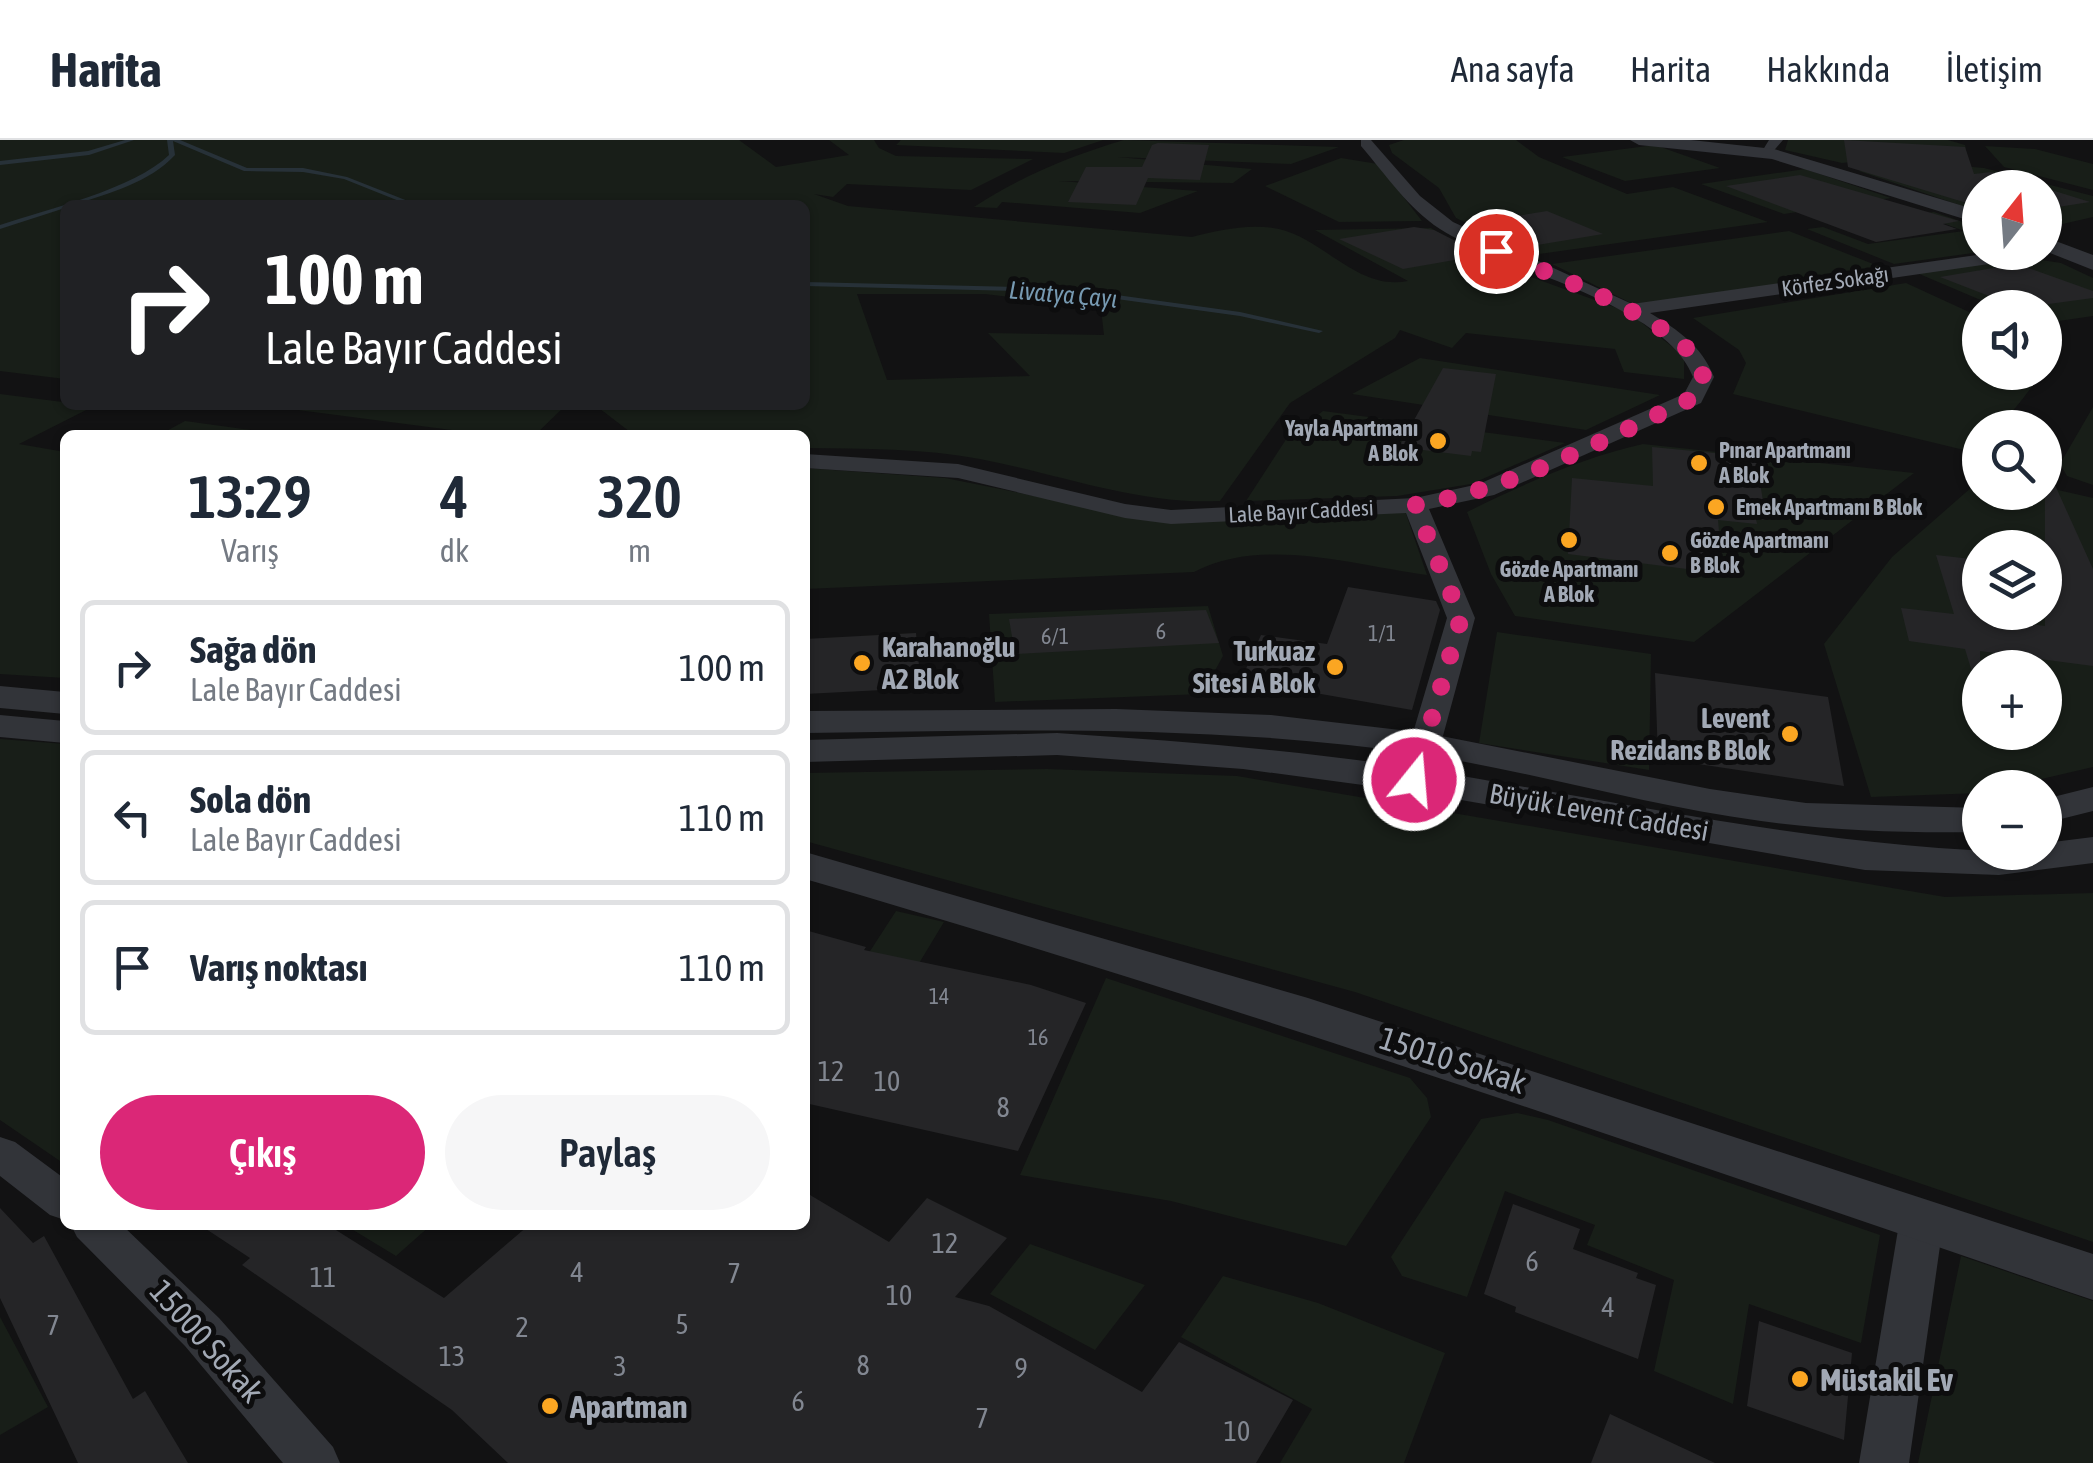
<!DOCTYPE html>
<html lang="tr">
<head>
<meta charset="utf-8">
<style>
	:root { --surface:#fff; --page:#f6f6f7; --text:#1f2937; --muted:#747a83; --line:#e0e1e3; --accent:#db2777 }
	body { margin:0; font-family:"Asap Condensed",sans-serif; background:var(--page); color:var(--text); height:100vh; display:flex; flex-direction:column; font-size:38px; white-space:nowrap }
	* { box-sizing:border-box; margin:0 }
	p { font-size:32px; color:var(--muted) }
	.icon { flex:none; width:55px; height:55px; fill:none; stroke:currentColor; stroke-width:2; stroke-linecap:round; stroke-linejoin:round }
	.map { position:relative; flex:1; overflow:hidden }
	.panel { position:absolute; left:60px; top:290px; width:750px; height:800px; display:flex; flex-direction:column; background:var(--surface); border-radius:15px; box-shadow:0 2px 8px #0004 }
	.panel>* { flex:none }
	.guide { position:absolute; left:60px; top:60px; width:750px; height:210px; border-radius:15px; box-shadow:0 2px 8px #0004; background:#202124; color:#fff; overflow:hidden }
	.needle { width:65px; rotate:17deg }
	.buttons { position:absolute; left:1962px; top:30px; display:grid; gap:20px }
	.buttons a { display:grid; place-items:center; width:100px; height:100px; border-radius:50%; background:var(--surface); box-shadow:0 2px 8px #0004; font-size:50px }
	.pin { position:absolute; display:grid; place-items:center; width:85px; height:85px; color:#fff; margin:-42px; border:5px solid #fff; border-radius:50%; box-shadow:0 2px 10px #0007 }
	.me { position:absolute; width:110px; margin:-55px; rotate:17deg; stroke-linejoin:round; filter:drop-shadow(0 0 8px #0008) }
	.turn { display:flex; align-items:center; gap:35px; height:210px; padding:0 40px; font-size:45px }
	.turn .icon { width:130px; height:130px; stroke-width:2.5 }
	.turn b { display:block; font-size:70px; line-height:85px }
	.eta { display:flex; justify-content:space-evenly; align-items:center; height:170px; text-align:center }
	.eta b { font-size:60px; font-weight:600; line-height:70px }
	.button { display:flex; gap:20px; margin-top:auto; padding:20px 40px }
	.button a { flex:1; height:115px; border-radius:60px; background:var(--accent); color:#fff; font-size:40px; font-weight:600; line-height:115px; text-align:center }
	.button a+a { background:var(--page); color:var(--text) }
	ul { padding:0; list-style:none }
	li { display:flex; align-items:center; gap:30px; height:135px; margin:0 20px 15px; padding:0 20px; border:5px solid var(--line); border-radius:15px }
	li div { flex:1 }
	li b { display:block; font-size:38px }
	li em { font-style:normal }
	header { display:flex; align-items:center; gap:60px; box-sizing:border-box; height:140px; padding:0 50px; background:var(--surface); border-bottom:2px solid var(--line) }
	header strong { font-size:48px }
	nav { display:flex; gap:55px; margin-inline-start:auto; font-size:35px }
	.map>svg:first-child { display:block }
	.green { fill:#181e18; fill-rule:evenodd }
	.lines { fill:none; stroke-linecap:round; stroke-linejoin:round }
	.stream { fill:#273138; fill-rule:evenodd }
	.building { fill:#252527 }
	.minor { fill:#323439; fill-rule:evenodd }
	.tertiary { fill:#323439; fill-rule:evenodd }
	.route { stroke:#db2777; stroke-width:18; stroke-dasharray:0 32.4 }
	.poi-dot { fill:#fba622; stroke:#0d0d0e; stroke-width:4 }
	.labels { text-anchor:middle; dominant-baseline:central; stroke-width:10; stroke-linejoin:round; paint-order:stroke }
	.far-street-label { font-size:22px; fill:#a2a9b5; stroke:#0d0d0e }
	.far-poi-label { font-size:22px; font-weight:bold; fill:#a2a9b5; stroke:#0d0d0e; text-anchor:start }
	.number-label { font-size:22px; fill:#828791 }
	.far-water-label { font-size:25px; font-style:italic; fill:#779ab2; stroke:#0d0d0e }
	.poi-label { font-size:28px; font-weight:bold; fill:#a2a9b5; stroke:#0d0d0e; text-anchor:end }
	.street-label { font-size:28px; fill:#a2a9b5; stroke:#0d0d0e }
	.near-number-label { font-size:28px; fill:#828791 }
	.near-street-label { font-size:32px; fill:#a2a9b5; stroke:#0d0d0e }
	.near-poi-label { font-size:32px; font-weight:bold; fill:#a2a9b5; stroke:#0d0d0e; text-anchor:start }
</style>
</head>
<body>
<header>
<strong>Harita</strong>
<nav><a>Ana sayfa</a><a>Harita</a><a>Hakkında</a><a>İletişim</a></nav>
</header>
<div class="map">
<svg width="2093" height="1323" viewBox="0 0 2093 1323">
	<rect width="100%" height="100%" fill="#121213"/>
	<path class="green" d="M0,0H739L776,27L849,15L829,0H874L879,8L896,16L1033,19L971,50L847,44L833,57L814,54L848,66L1192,97C1219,90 1250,83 1279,89C1325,100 1358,151 1408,141L1315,90L1431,88L1484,120L1628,172L1684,216V239L1624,232L1615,209L1466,193L1452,208L1400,190L1395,198L1290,263L1220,361C1139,365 1059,334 980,319C923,308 863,309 805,308V295H634L595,265H805V65H65V239L0,231ZM857,154H985L1101,168L1104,195L988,193L1030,236L887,240Z
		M901,0H1103L1064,13L896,5Z
		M1124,0L1339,7L1291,24L1117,17L1252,29L1233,43L1059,41L1198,51L1140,73L1002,62L997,68L974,67C1022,36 1070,16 1124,0Z
		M1404,0H1516L1539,17L1627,54L1673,47L1768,82L1532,115L1456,78L1439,48L1392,13L1389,5Z
		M1788,0H1948L1965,5L1968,20L1889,18L1842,23L1785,10Z
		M1655,5L1720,28L1625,41L1562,17Z
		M1985,6L2035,9L2093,24V50L2004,27Z
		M1341,18L1378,24L1422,81L1339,82L1265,46Z
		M1928,23L1984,28L2093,56V77L2045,88V48H1980V72L1859,31Z
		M1805,29L1891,58L1784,74L1701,44Z
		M1934,72L1980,88V112L1894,124L1807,89L1823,87L1868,104L1964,91L1919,74Z
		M1789,91L1886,129L1639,167L1552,124Z
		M2029,118L2061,123L2093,138V176L2045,183V168L1997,167L1917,133Z
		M1906,143L1980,177V232L2035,233L2038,239C2022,258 2006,288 1980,288V298L1964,310L1733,254L1746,223L1739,210L1693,178Z
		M1420,218L1660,255L1586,290L1352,254Z
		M0,254L94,266L19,304L65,312V538L0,534Z
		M307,265H566L535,295H490L298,270Z
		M2093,267V345L2067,336L2060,324Z
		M1323,271L1565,303L1471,344L1397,356L1246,361L1287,298Z
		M185,281L288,295H159Z
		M1643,304L1914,333L1694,502L1515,476L1491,434L1467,372C1524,344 1581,318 1643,304Z
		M805,328L945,338L1160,381L1405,371L1427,435C1353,425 1262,396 1194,432L805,449Z
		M1980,340V352H2045V347L2093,358V627L2008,647L1980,648V653L1871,657L1824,504L1892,417ZM1980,408H2045V472H1980ZM1980,528H2045V592H1980Z
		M1208,466L1223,516L1202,554L995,562L989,474Z
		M1497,492L1651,514L1649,630L1479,603Z
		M0,599L65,604V1018L60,1021L0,980Z
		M1047,629L1237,636L1945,757L2093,753V1102L1355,852L805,701V633Z
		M896,771L944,782L881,886L830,873Z
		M1106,838L1410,938L1427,958L1431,977L1346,1106L1171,1061L1020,1035Z
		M1517,973L1548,980L1880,1095L1861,1203L1749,1164L1733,1264L1654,1231L1674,1140L1587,1105L1595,1085L1505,1051L1467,1157L1402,1136L1391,1117L1481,979Z
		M345,1085H431L396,1116Z
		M1030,1104L1145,1145L1095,1210L990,1154Z
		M1961,1116L2093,1161V1323H1918Z
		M1223,1136L1318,1163L1445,1213L1404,1323H1280L1312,1269L1181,1197Z
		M0,1177L48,1267L0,1295Z"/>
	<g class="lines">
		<path class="stream" d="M125,0H134L89,15L0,25V21L88,11Z
			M167,0H180L247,28H303L347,37L418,65H409L344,39L303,32L244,31L173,1L175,15C149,43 109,53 74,65H65V68L0,89V85C48,69 134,49 169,15Z
			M805,142L1066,148L1240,172L1323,191L1319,193L1240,176L1066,152L805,146Z"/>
	</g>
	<path class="building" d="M1844,0L1965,7L1974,34L1991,32L2042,48H1980V67L1848,27Z
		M1158,3L1209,5L1200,40L1148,38L1136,65L1068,62L1086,27H1142L1152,5Z
		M1800,35L1959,81L1943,84L1957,89L1876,102L1726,46Z
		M2045,48L2090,62L2045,69Z
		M1547,71L1603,94L1520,108L1467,84Z
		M1414,87L1434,90L1483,115L1403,129L1339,99Z
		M2017,124L2093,151V158L2020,168L1940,137Z
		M1443,228L1496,234L1481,312L1472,311L1471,316L1399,307Z
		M1652,307L1756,317L1766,380L1756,379L1757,384L1718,380L1722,426L1711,425V432L1568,414L1572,338L1653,346Z
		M2045,323L2093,429V526L1980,511V531L1972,532L1965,509L1909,501L1901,468L1954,474L1936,415L1980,420V477L2045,486Z
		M1348,447L1436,461L1440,470L1412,570L1241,540L1261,495L1327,504Z
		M1206,470L1219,503L1015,514L1009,479Z
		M916,493L921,548L805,554V499Z
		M1655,533L1828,557L1844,646L1658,618Z
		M805,790L866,807L864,810L1031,845L1086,863L1018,1011L805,963Z
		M805,1052L889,1102L927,1058L1007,1098L955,1157L989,1166L1142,1252L1179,1202L1293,1260L1256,1323H508L452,1270L242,1125L250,1118L200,1085H328L444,1158L529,1085H805Z
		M1513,1064L1580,1089L1573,1109L1638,1133L1636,1138L1656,1145L1638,1219L1515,1172L1516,1167L1484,1154Z
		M0,1068L33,1103L44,1096L133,1259L145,1251L188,1323H78L0,1158Z
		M1759,1181L1852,1213L1844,1300L1747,1266Z
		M1610,1274L1715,1323H1591Z"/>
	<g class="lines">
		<path class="minor" d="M1361,0H1371L1420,56L1453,82L1632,164L1998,112H2047L2038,117L1650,173C1679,191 1701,205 1714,237L1701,263L1494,355L1429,369L1475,478L1431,640L1415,650L1399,640L1447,478L1406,373L1171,384L1125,378L958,338L805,328V314L958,324L1125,364L1171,370L1415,358L1479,344L1684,254L1693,237C1665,163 1506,131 1440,89C1408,68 1386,35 1361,6Z
			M1769,0H1783L1768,17L1761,13Z
			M0,997L15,1002L65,1039V1080L50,1075L0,1036Z
			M1922,1061L1938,1066L1944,1078L1909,1323H1859L1900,1078L1906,1066Z
			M71,1085H122L219,1178L333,1307L340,1323H283L185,1206L77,1097Z"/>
		<path class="tertiary" d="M1630,0H1691L1774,9L1980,71V84L1772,19L1639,5Z
			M2045,97L2093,115V130L2045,111Z
			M0,546L65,552V574L0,568Z
			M1116,569L1271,575L1426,593L1710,649L1806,663L1980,668V692C1907,693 1833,691 1761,681C1648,666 1538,633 1426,615C1220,584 1012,590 805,593V571Z
			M0,575L65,581V603L0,597Z
			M1057,593C1178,601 1299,610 1419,629C1626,662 1840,712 2045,712V703L2093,697V723L1999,735L1865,730L1415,652L1243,629L1057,615L805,622V600Z
			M2093,647V671L2045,683V659Z
			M805,712L1308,858L2093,1114V1160C1665,1014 1239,865 805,739Z"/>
	</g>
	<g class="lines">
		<path class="route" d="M1414,640L1461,478L1415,365C1513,349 1603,300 1693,258C1752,203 1531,128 1496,111"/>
	</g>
	<g class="poi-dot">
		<circle cx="1438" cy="301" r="10"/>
		<circle cx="1699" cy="323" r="10"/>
		<circle cx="1716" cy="367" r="10"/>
		<circle cx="1569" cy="400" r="10"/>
		<circle cx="1670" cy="413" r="10"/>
		<circle cx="862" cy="523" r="10"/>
		<circle cx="1335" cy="527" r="10"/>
		<circle cx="1790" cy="594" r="10"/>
		<circle cx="1800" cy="1239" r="10"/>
		<circle cx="550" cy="1266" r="10"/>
	</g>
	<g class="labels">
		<g class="far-street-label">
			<text transform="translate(1835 141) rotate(-8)">Körfez Sokağı</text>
			<text transform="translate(1301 371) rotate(-3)">Lale Bayır Caddesi</text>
		</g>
		<g class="far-poi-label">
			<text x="1418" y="288" text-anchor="end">Yayla Apartmanı<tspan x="1418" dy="25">A Blok</tspan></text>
			<text x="1719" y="310">Pınar Apartmanı<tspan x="1719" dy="25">A Blok</tspan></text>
			<text x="1736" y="367">Emek Apartmanı B Blok</text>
			<text x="1690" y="400">Gözde Apartmanı<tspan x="1690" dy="25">B Blok</tspan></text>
			<text x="1569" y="429" text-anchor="middle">Gözde Apartmanı<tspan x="1569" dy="25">A Blok</tspan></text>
		</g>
		<g class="number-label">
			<text x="1161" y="491">6</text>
			<text x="1382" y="493">1/1</text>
			<text x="1055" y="496">6/1</text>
			<text x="939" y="856">14</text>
			<text x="1038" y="897">16</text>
		</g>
		<g class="far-water-label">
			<text transform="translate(1063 154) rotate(5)">Livatya Çayı</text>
		</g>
		<g class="poi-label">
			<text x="882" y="507" text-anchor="start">Karahanoğlu<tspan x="882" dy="32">A2 Blok</tspan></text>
			<text x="1315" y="511">Turkuaz<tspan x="1315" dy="32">Sitesi A Blok</tspan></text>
			<text x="1770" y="578">Levent<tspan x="1770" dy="32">Rezidans B Blok</tspan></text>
		</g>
		<g class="street-label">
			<text transform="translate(1599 672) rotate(10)">Büyük Levent Caddesi</text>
		</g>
		<g class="near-number-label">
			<text x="831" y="931">12</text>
			<text x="887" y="941">10</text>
			<text x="1003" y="967">8</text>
			<text x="945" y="1103">12</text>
			<text x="1532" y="1121">6</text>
			<text x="577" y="1132">4</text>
			<text x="734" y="1133">7</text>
			<text x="323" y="1137">11</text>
			<text x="899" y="1155">10</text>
			<text x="1608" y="1167">4</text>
			<text x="682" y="1184">5</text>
			<text x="53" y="1185">7</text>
			<text x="522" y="1187">2</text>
			<text x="452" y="1216">13</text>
			<text x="863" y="1225">8</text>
			<text x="620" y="1226">3</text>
			<text x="1021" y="1228">9</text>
			<text x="798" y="1261">6</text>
			<text x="982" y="1278">7</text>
			<text x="1237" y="1291">10</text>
		</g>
		<g class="near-street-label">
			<text transform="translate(1453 920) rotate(18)">15010 Sokak</text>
			<text transform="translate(207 1201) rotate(48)">15000 Sokak</text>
		</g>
		<g class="near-poi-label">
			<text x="1820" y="1239">Müstakil Ev</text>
			<text x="570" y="1266">Apartman</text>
		</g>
	</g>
</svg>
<div class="buttons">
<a><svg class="needle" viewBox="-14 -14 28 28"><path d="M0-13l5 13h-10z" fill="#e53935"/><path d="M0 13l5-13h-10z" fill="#747a83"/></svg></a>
<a><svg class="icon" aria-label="sound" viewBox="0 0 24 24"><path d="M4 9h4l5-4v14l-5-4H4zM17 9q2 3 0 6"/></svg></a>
<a><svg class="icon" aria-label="search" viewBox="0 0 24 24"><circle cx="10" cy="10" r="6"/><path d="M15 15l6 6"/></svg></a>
<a><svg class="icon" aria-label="layers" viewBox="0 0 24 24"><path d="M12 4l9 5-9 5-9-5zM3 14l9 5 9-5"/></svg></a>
<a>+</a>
<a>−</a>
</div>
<div class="pin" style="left:1496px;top:111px;background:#d93025"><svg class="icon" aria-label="arrive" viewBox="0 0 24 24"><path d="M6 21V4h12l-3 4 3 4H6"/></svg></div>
<svg class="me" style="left:1414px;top:640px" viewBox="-20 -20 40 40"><circle r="17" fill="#db2777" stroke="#fff" stroke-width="3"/><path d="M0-11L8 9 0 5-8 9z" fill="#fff"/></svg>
<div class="guide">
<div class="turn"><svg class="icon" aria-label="right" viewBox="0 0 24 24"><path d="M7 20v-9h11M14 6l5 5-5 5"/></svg><div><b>100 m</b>Lale Bayır Caddesi</div></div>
</div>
<section class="panel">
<div class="eta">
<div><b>13:29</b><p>Varış</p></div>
<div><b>4</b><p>dk</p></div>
<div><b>320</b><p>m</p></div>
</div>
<ul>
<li><svg class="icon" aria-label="right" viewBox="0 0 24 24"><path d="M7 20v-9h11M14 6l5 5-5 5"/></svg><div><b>Sağa dön</b><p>Lale Bayır Caddesi</p></div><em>100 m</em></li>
<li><svg class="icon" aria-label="left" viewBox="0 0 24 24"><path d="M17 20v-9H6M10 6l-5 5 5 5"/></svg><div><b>Sola dön</b><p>Lale Bayır Caddesi</p></div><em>110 m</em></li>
<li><svg class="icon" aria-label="arrive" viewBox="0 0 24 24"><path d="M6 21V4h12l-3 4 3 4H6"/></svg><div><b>Varış noktası</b></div><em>110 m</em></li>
</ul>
<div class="button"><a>Çıkış</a><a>Paylaş</a></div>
</section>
</div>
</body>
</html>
